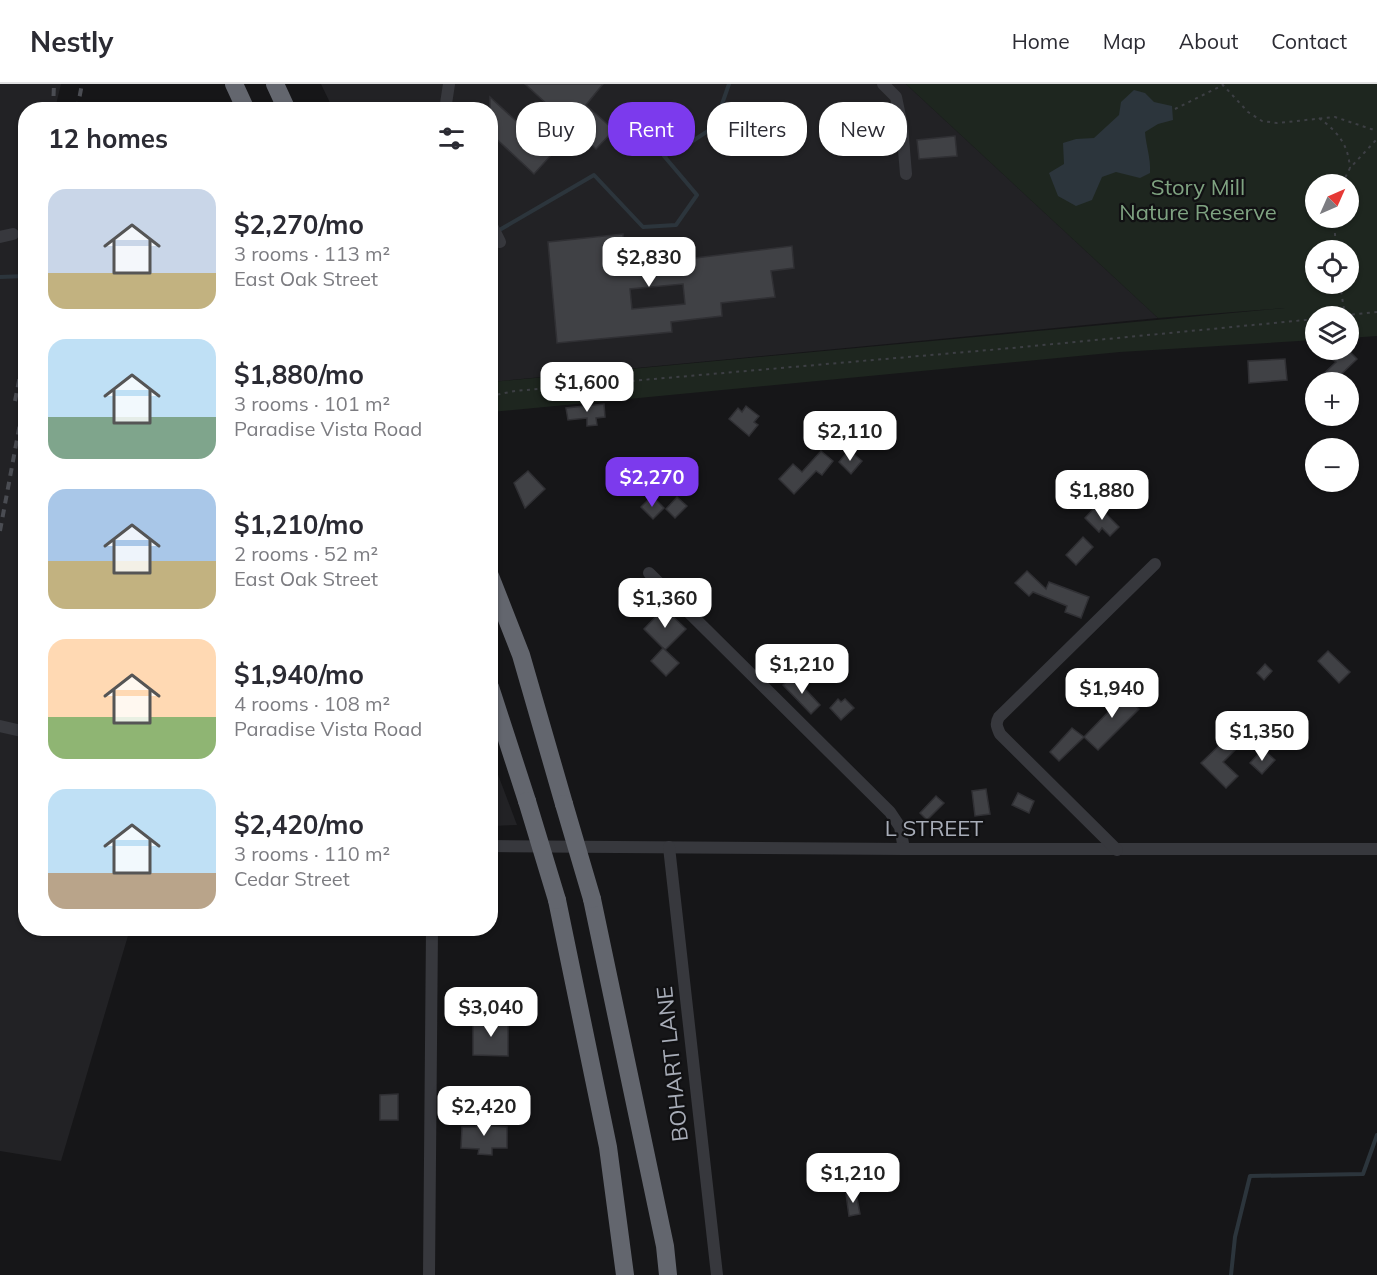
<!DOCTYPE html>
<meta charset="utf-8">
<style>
:root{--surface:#fff;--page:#f7f7f7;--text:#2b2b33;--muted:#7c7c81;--line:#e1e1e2;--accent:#7c3aed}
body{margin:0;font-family:Mulish,sans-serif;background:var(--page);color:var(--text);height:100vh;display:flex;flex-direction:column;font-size:22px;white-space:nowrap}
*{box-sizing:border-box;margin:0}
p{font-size:20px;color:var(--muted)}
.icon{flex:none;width:33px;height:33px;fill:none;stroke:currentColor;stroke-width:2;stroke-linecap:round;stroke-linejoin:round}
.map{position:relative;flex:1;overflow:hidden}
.details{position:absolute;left:18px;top:18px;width:480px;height:834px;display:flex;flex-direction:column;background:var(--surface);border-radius:24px;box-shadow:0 2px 4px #0004}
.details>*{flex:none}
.guide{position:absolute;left:516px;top:18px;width:570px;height:54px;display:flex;gap:12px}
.needle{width:39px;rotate:45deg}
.tools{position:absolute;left:1305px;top:90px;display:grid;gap:12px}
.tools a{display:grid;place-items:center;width:54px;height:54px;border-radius:50%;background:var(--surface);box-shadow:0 2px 4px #0004;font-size:30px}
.price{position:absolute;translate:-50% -51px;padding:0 14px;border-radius:12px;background:#fff;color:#222;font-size:20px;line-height:39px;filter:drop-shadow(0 2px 3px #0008)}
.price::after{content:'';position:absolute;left:50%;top:36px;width:18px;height:14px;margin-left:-9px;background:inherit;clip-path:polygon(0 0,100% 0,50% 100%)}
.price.active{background:var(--accent);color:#fff}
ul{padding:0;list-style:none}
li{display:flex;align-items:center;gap:18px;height:150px;padding:0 30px}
li span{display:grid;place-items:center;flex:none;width:168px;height:120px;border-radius:18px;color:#555}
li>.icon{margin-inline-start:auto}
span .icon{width:72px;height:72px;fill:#fffc;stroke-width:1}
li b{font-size:26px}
h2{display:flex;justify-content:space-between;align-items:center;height:72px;padding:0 30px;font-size:26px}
.tag{padding:0 21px;border-radius:24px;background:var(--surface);box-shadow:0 2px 4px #0004;font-size:21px;line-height:54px}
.tag.active{background:var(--accent);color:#fff}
header{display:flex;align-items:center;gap:36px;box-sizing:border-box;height:84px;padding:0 30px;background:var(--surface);border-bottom:2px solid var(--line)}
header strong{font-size:28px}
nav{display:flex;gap:33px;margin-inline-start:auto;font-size:21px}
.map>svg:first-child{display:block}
.built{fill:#222225}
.green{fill:#1e261f;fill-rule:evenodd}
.water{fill:#2c353c}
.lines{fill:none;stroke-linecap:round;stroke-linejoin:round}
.stream{stroke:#2c353c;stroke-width:4}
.building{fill:#404145;stroke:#303034;stroke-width:1.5;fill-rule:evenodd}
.path{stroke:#3d3f44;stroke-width:2;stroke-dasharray:3 4.5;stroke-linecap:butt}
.minor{stroke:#37383d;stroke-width:12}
.highway{stroke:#63666e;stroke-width:18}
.rail{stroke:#4a4c52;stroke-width:4;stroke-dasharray:8 6;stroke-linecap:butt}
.highway-bridge{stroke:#63666e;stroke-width:18}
.labels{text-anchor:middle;stroke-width:4.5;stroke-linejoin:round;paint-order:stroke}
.park-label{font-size:22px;fill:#7fa381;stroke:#111113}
.street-label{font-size:22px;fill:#a8adb8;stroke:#111113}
</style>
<header>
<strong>Nestly</strong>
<nav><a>Home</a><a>Map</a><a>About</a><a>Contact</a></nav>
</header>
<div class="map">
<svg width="1377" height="1191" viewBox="0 0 1377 1191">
<rect width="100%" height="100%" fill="#161618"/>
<g class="built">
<path d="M0,0H61L55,25L26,26V165L18,201L26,203V844L130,845L61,1077L0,1067Z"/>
<path d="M321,0H906L1158,234L491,298L490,26L333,25Z"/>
<path d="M490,672H491L517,741L491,742Z"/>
</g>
<path class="green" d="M906,0H1377V252L1349,254L1348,232H1316L1315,256L1120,268L491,328V298L1285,224L1158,234ZM1316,100H1348V134H1316ZM1316,166H1348V200H1316Z"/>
<path class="water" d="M1134,6L1145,9L1154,18L1172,22L1173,36L1158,40L1145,48C1146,62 1151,74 1150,89L1140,94L1116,88L1102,93L1092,116L1076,122L1058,112L1049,89L1064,80L1063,59L1076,55L1094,54L1119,31L1121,18Z"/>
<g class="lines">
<g class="stream">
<path d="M496,148L594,91L643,143L676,141L697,111L664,72L685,62L714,43L729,0"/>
<path d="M0,193L26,192"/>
<path d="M1231,1191L1235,1153L1250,1092L1363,1090L1377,1051"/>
</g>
</g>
<g class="building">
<path d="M525,0H603L586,21L614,46L596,65Z"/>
<path d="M490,13L552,70L534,90L490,49Z"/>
<path d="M955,52L957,72L919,75L917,56Z"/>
<path d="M623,150L626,186L680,181L679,176L792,162L794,184L771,187L775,213L721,219L722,232L671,238L672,248L557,259L548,158ZM683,200L685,220L632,225L630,205Z"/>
<path d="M1344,266H1348L1357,275L1333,298H1315L1336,278L1333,276Z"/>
<path d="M1285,275L1287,296L1249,299L1248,277Z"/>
<path d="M604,320L605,333L596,334L597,341L587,342V334L568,336L566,324Z"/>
<path d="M746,322L759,332L754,338L758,341L749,352L729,335L738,324L742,328Z"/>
<path d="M849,366L862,377L851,390L839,378Z"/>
<path d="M821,367L833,377L822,391L816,387L794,410L779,395L793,380L802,388Z"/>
<path d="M528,387L545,405L525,424L514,399Z"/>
<path d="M652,412L664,424L653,435L641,423Z"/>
<path d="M677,413L687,422L675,434L666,425Z"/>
<path d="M1097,421L1119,443L1110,452L1102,444L1099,448L1085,434Z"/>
<path d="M1083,453L1093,463L1076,481L1066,471Z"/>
<path d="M1027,487L1046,505L1049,498L1089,513L1081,534L1065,528L1067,522L1033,508L1029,512L1015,499Z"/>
<path d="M664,524L686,545L665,566L644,545Z"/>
<path d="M663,564L679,579L666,592L651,577Z"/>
<path d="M1328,567L1350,588L1339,599L1318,577Z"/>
<path d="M1265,580L1272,587L1264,596L1257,589Z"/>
<path d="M793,592L820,621L811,630L783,601Z"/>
<path d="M1112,601L1139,625L1098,666L1084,653L1116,620L1104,609Z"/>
<path d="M838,615L841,618L845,615L854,624L841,636L830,624Z"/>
<path d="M1072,644L1084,653L1059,677L1050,668Z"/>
<path d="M1227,654L1237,664L1223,678L1238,692L1226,704L1201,679Z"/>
<path d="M1263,665L1275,676L1262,690L1250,679Z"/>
<path d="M986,705L990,730L975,732L972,707Z"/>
<path d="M1018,709L1034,717L1029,729L1012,721Z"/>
<path d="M936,712L944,719L927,736L920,729Z"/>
<path d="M473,937H508V972L473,971Z"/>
<path d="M398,1010V1036H380V1011Z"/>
<path d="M477,1034H492V1042L507,1043V1064H492V1071L478,1070L479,1065L461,1064L462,1043H476Z"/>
<path d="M856,1109L860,1130L849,1132L846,1110Z"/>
</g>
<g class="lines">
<g class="path">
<path d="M1222,0L1248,28L1262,37L1277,39L1335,33L1377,47"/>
<path d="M1175,25L1223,1"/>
<path d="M1319,34C1338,48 1348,60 1350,84"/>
<path d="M1342,100L1350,84L1377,55"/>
<path d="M1334,134L1336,166"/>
<path d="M1340,200L1345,232"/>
<path d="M1337,232L1377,228"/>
<path d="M490,312L515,307L1012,264L1316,235"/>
</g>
<g class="minor">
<path d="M883,0L896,13L902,42L906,90"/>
<path d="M445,26L449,0"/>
<path d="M490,138L500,158"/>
<path d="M0,153L13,150"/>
<path d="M649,489L890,728L900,743L904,765"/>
<path d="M0,642L26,648"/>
<path d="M490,762L904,765H1377"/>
<path d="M669,763L717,1191"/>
<path d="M1117,766L1000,650C997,643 995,640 999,633L1155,480"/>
<path d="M429,1191L432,844"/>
</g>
<g class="highway">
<path d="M234,0L246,26"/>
<path d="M275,0L287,26"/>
<path d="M490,492L521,571L564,720"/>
<path d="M490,603L527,717"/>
<path d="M592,815L665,1162L668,1191"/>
<path d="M557,816L608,1063L625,1191"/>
</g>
<g class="rail">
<path d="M53,26L54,0"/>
<path d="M77,26L82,0"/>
<path d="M15,317L26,261"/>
<path d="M0,447L26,307"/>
</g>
<g class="highway-bridge">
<path d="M527,717L557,816"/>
<path d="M564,720L592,815"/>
</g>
</g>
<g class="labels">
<g class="park-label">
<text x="1198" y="111">Story Mill<tspan x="1198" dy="25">Nature Reserve</tspan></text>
</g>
<g class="street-label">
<text x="934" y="752">L STREET</text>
<text transform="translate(672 980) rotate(-96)" y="8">BOHART LANE</text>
</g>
</g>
</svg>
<div class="tools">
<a><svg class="needle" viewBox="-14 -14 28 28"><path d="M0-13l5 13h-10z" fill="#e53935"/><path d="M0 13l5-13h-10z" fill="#7c7c81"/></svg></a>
<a><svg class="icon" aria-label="locate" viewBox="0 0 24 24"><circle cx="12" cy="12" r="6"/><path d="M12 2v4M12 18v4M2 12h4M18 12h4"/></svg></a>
<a><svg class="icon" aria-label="layers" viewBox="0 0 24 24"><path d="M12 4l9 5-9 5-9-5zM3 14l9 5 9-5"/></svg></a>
<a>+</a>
<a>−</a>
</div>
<b class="price" style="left:649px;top:204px">$2,830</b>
<b class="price" style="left:587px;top:329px">$1,600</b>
<b class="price" style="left:850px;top:378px">$2,110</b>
<b class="price active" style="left:652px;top:424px">$2,270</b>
<b class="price" style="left:1102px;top:437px">$1,880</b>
<b class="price" style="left:665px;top:545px">$1,360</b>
<b class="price" style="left:802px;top:611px">$1,210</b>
<b class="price" style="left:1112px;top:635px">$1,940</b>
<b class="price" style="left:1262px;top:678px">$1,350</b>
<b class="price" style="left:491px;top:954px">$3,040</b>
<b class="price" style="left:484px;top:1053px">$2,420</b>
<b class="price" style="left:853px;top:1120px">$1,210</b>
<div class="guide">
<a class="tag">Buy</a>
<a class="tag active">Rent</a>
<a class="tag">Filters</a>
<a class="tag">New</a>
</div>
<section class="details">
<h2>12 homes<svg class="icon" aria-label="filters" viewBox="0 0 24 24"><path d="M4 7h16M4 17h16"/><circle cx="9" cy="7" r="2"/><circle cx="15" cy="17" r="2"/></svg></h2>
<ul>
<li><span style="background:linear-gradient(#c9d6e8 70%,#c2b280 0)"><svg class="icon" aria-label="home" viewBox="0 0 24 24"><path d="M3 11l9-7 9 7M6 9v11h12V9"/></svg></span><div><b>$2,270/mo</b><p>3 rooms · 113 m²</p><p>East Oak Street</p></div></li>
<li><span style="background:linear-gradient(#bfe0f5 65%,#7fa58c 0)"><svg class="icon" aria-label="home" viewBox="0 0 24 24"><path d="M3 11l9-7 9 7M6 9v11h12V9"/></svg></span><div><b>$1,880/mo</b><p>3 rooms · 101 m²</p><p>Paradise Vista Road</p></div></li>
<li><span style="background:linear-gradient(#a9c7e8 60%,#c2b280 0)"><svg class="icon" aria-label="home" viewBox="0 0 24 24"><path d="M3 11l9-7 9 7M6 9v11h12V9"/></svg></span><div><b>$1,210/mo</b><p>2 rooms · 52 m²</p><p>East Oak Street</p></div></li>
<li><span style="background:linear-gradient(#ffd9b3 65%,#8fb573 0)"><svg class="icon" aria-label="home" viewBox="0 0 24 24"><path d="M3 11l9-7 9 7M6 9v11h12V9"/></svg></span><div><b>$1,940/mo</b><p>4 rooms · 108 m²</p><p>Paradise Vista Road</p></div></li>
<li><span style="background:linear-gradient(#bfe0f5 70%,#b9a48a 0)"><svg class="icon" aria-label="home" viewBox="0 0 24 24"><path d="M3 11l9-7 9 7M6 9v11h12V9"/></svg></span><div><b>$2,420/mo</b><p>3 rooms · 110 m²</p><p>Cedar Street</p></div></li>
</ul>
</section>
</div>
